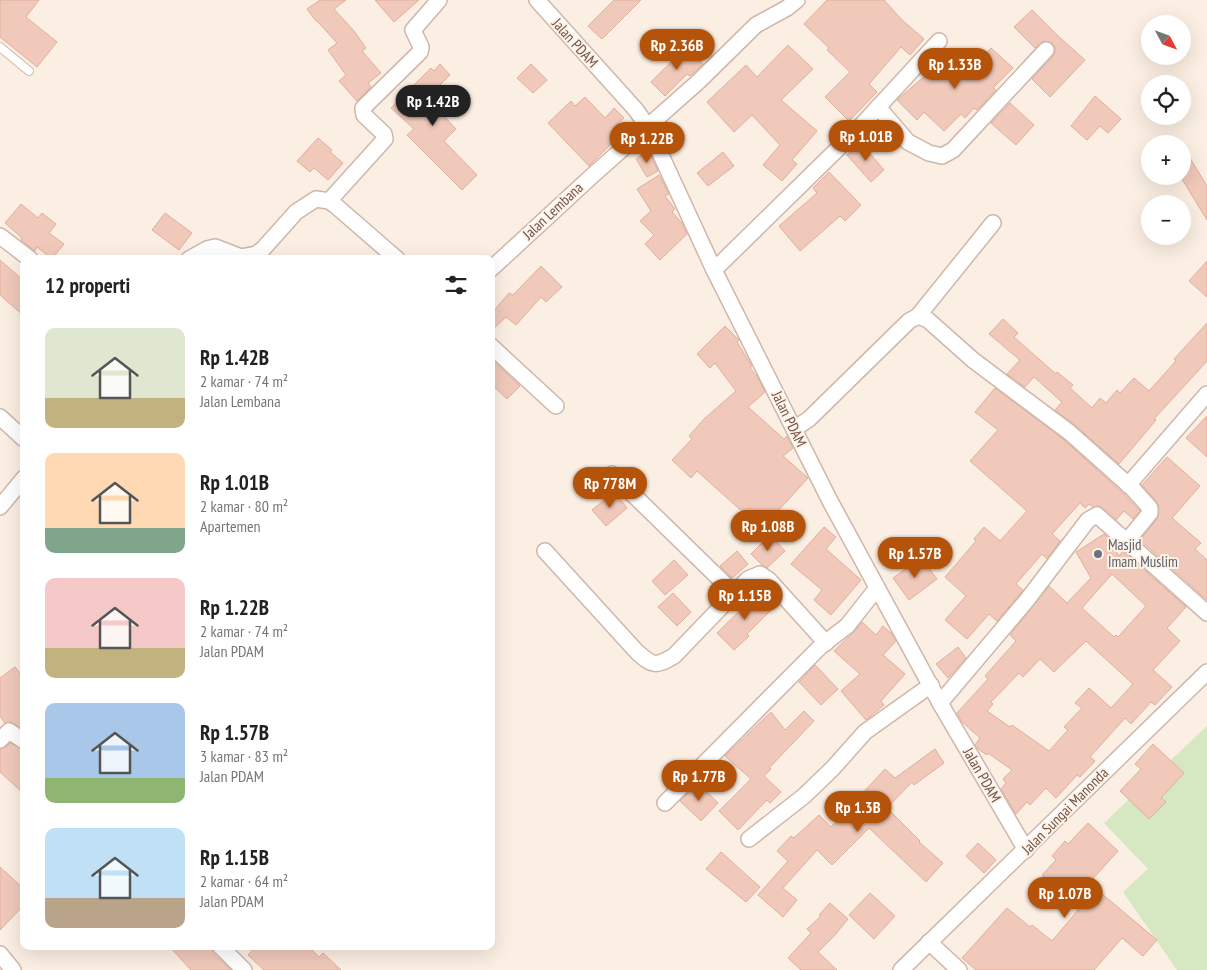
<!DOCTYPE html>
<html lang="id">
<meta charset="utf-8">
<style>
:root{--surface:#fff;--page:#f2f2f2;--text:#222;--muted:#767676;--accent:#b45309}
body{margin:0;font-family:"PT Sans Narrow",sans-serif;background:var(--page);color:var(--text);height:100vh;display:flex;flex-direction:column;font-size:19px;white-space:nowrap}
*{box-sizing:border-box;margin:0}
p{font-size:16px;color:var(--muted)}
.icon{flex:none;width:28px;height:28px;fill:none;stroke:currentColor;stroke-width:2;stroke-linecap:round;stroke-linejoin:round}
.map{position:relative;flex:1;overflow:hidden}
.panel{position:absolute;left:20px;top:255px;width:475px;height:695px;display:flex;flex-direction:column;background:var(--surface);border-radius:10px;box-shadow:0 5px 20px #0002}
.panel>*{flex:none}
.needle{width:32px;rotate:131deg}
.tools{position:absolute;left:1141px;top:15px;display:grid;gap:10px}
.tools a{display:grid;place-items:center;width:50px;height:50px;border-radius:50%;background:var(--surface);box-shadow:0 5px 20px #0002;font-size:25px}
.price{position:absolute;translate:-50% -42px;padding:0 11px;border-radius:18px;background:var(--accent);color:#fff;font-size:16px;line-height:32px;filter:drop-shadow(0 1px 2px #0008)}
.price::after{content:'';position:absolute;left:50%;top:30px;width:15px;height:11px;margin-left:-8px;background:inherit;clip-path:polygon(0 0,100% 0,50% 100%)}
.price.active{background:#222;color:#fff}
ul{padding:0;list-style:none}
li{display:flex;align-items:center;gap:15px;height:125px;padding:0 25px}
li span{display:grid;place-items:center;flex:none;width:140px;height:100px;border-radius:10px;color:#555}
li>.icon{margin-inline-start:auto}
span .icon{width:60px;height:60px;fill:#fffc;stroke-width:1}
li b{font-size:21px}
h2{display:flex;justify-content:space-between;align-items:center;height:60px;padding:0 25px;font-size:21px}
.map>svg:first-child{display:block}
.green{fill:#d5e8c1}
.building{fill:#f0c9ba;stroke:#e2ae9b;fill-rule:evenodd}
.lines{fill:none;stroke-linecap:round;stroke-linejoin:round}
.service-casing{stroke:#ceb7ac;stroke-width:10}
.minor-casing{stroke:#ceb7ac;stroke-width:18}
.service{stroke:#fff;stroke-width:8}
.minor{stroke:#fff;stroke-width:15}
.worship-dot{fill:#6b7280;stroke:#fef3e7;stroke-width:2}
.labels{text-anchor:middle;stroke-width:4;stroke-linejoin:round;paint-order:stroke}
.street-label{font-size:15px;fill:#725349;stroke:#fef3e7}
.worship-label{font-size:15px;fill:#5b616d;stroke:#fef3e7;text-anchor:start}
</style>
<div class="map">
<svg width="1207" height="970" viewBox="0 0 1207 970">
<rect width="100%" height="100%" fill="#fbeee2"/>
<path class="green" d="M1207,726V970H1177L1123,892L1148,869L1104,823Z"/>
<g class="building">
<path d="M0,0H39L26,17L57,42L37,67L0,37Z"/>
<path d="M320,0H346L334,9L354,31L366,48L362,51L381,73L368,83L371,87L357,101L339,81L346,75L328,50L337,43L317,21H316L307,9Z"/>
<path d="M375,0H419L394,22Z"/>
<path d="M614,0H641L602,39L588,26Z"/>
<path d="M827,0H884L902,20L924,39L910,55L901,47L869,84L877,92L849,121L825,97L850,72L827,50L829,48L804,24Z"/>
<path d="M1032,10L1057,35L1085,60L1050,97L1032,79L1053,56L1055,52V47L1052,43L1044,41L1035,48L1014,27Z"/>
<path d="M788,45L813,69L781,100L817,131L792,160L797,164L782,181L763,165L780,145L752,115L734,132L707,102L746,65L757,77Z"/>
<path d="M686,47L703,64L690,76L687,74L665,96L651,82Z"/>
<path d="M991,48L1013,68L993,88L996,90L977,110L974,108L965,118L961,114L944,131L924,112L917,120L897,100L947,57L963,78Z"/>
<path d="M440,64L450,75L427,98L456,129L444,141L477,175L462,190L407,135L414,129L391,108L431,68L434,71Z"/>
<path d="M531,64L547,80L533,93L517,78Z"/>
<path d="M1095,96L1121,119L1108,133L1100,126L1087,140L1071,126Z"/>
<path d="M585,97L605,118L614,108L624,118L616,125L624,135L614,144L612,143L589,166L548,123L571,101L575,106Z"/>
<path d="M1010,103L1034,125L1016,145L991,123Z"/>
<path d="M318,138L332,150L330,152L343,163L328,180L314,168L310,172L297,161Z"/>
<path d="M861,143L884,170L871,182L847,155Z"/>
<path d="M1182,145L1207,186V220L1182,179Z"/>
<path d="M646,152L648,154L650,153L658,171L647,177L636,159Z"/>
<path d="M723,152L734,166L708,186L697,173Z"/>
<path d="M829,172L861,205L845,221L840,216L800,251L779,226L817,193L813,188Z"/>
<path d="M659,175L669,194L665,196L675,209L672,212L681,222L687,234L660,260L645,244L654,235L640,221L651,211L637,189Z"/>
<path d="M21,204L38,218L42,213L56,224L49,233L64,244L52,259L37,247L35,251L21,240L22,238L5,223Z"/>
<path d="M165,213L192,233L179,250L152,230Z"/>
<path d="M0,260L24,281V316L0,295Z"/>
<path d="M1207,261V297L1189,281Z"/>
<path d="M541,266L562,287L546,302L541,297L516,325L506,317L491,331V314L509,293L513,295Z"/>
<path d="M1003,319L1018,333L1014,337L1056,374L1057,372L1073,385L1070,388L1092,408L1100,398L1106,403L1117,390L1120,393L1134,378L1149,391L1176,361L1174,359L1207,323V361L1154,419L1156,420L1119,464L1075,425L1055,410L1062,402L1034,377L1025,387L1007,374L1020,360L989,334Z"/>
<path d="M725,326L739,340L737,342L752,366L750,368L757,376L765,392L748,407L784,439L787,436L793,448L783,456L808,478L767,523L750,508L745,514L697,471L691,478L672,460L692,439L689,436L704,419L736,391L715,363L710,368L697,354Z"/>
<path d="M491,359L520,386L507,399L491,384Z"/>
<path d="M995,388L1063,439L1126,496L1140,511L1133,519L1124,511L1116,520L1099,506L1093,507L1089,504L1085,508L1080,503L1052,534L1060,541L1047,559L1042,554L1016,584L1023,590L1020,594L997,621L989,614L967,639L945,620L966,596L945,577L976,541L974,539L984,527L1000,541L1027,511L970,461L998,430L975,412Z"/>
<path d="M1207,416V457L1186,438Z"/>
<path d="M1167,457L1200,486L1172,518L1201,543L1195,549L1207,560V600L1140,540L1157,519L1159,513L1157,502L1142,485Z"/>
<path d="M614,492L627,508L606,526L592,510Z"/>
<path d="M824,527L836,537L826,549L861,580L831,615L814,600L822,590L791,564Z"/>
<path d="M1104,534L1108,538L1119,556L1123,551L1186,607L1167,628L1180,641L1153,670L1172,687L1155,705L1151,702L1131,724L1125,718L1090,757L1095,761L1080,777L1077,775L1056,798L1046,788L1030,805L1027,802L1016,814L1001,789L1006,783L1003,779L1012,770L988,753L987,755L978,749L975,745L980,738L961,721L957,713L988,679L985,676L1016,641L1010,635L1049,586L1067,603L1091,578L1076,552ZM1112,574L1146,606L1118,637L1116,635L1114,637L1082,608ZM1086,641L1133,684L1111,708L1089,688L1075,703L1082,708L1064,727L1068,730L1049,751L1012,725L1010,727L987,711L993,704L991,702L1019,673L1023,677L1040,659L1054,672Z"/>
<path d="M770,535L785,551L767,568L762,565L751,554Z"/>
<path d="M737,551L748,564L732,578L720,566Z"/>
<path d="M921,558L937,579L909,600L893,578Z"/>
<path d="M674,560L688,575L665,595L652,581Z"/>
<path d="M759,592L774,607L747,634L749,636L734,650L717,633Z"/>
<path d="M673,593L691,612L677,626L658,607Z"/>
<path d="M862,622L876,635L883,626L892,634L896,641L883,655L905,674L881,701L884,705L866,720L841,691L860,674L834,651L854,632Z"/>
<path d="M958,647L966,658L948,678L936,664Z"/>
<path d="M815,665L838,689L821,705L799,682Z"/>
<path d="M15,667L24,678V730L11,722L5,723L0,716V678Z"/>
<path d="M804,711L814,721L769,768L771,769L764,776L781,792L770,803L767,800L738,830L719,811L751,779L725,756L771,712L785,730Z"/>
<path d="M10,743L24,750V794L0,772V749L6,747Z"/>
<path d="M1153,744L1184,773L1161,798L1166,802L1149,819L1120,791L1141,769L1135,764Z"/>
<path d="M935,749L944,763L914,785L912,782L887,808L920,841L919,842L943,863L926,882L869,828L832,865L817,850L783,888L797,900L783,917L758,895L788,861L777,851L791,836L794,838L819,815L831,827L885,769L895,778Z"/>
<path d="M698,783L718,803L701,821L680,801Z"/>
<path d="M1088,823L1118,851L1089,883L1157,940L1143,956L1122,938L1094,970H976L962,958L1007,908L1030,927L1032,925L1052,941L1078,910L1042,875L1056,860L1052,856L1065,841L1068,844Z"/>
<path d="M978,843L996,860L984,873L966,856Z"/>
<path d="M721,852L760,887L746,902L706,869Z"/>
<path d="M0,867L24,889V905L0,930Z"/>
<path d="M870,893L895,916L874,939L849,915Z"/>
<path d="M830,903L848,919L834,936L818,952L837,970H801L788,958L811,933L807,929L821,916L819,915Z"/>
<path d="M169,946H211L213,953L231,970H191Z"/>
<path d="M256,946H308L319,957L323,953L341,970H264L248,955Z"/>
</g>
<g class="lines">
<defs>
<path id="service" d="M0,47L29,71"/>
<g id="minor">
<path d="M537,0L636,110L648,127L714,270L830,501L940,703L1026,850"/>
<path d="M878,107L908,142L929,153L942,156L953,150L1046,50"/>
<path d="M329,201L385,139L384,134L364,115L363,108L420,52L421,47L413,30L439,0"/>
<path d="M0,236L30,259"/>
<path d="M189,259L207,249L215,247L241,257L256,254L263,249L296,212L316,199L329,201L336,206L397,259"/>
<path d="M491,269L593,175L698,82L756,25L787,8L797,0"/>
<path d="M714,270L857,130L939,41"/>
<path d="M918,316L993,223"/>
<path d="M491,346L556,406"/>
<path d="M0,417L24,439"/>
<path d="M794,429L809,419L909,321L918,316L928,320L973,360L1069,432L1133,489L1150,508V513L1127,541"/>
<path d="M612,474L734,593"/>
<path d="M1128,485L1207,394"/>
<path d="M0,507L24,478"/>
<path d="M545,551L637,652C653,666 655,667 674,656L748,579L760,574L769,580L826,643"/>
<path d="M940,703L1027,600L1088,520L1097,515L1207,613"/>
<path d="M0,740L9,731L24,741"/>
<path d="M665,803L821,646L847,626L877,588"/>
<path d="M749,839L804,796L833,768L865,732L931,685"/>
<path d="M929,942L959,970"/>
<path d="M220,946L244,970"/>
<path d="M0,954L13,970"/>
<path d="M901,970L1207,672"/>
</g>
</defs>
<use href="#service" class="service-casing"/>
<use href="#minor" class="minor-casing"/>
<use href="#service" class="service"/>
<use href="#minor" class="minor"/>
</g>
<circle class="worship-dot" cx="1098" cy="554" r="5"/>
<g class="labels">
<g class="street-label">
<text transform="translate(575 43) rotate(48)" y="5">Jalan PDAM</text>
<text transform="translate(553 211) rotate(-43)" y="5">Jalan Lembana</text>
<text transform="translate(789 419) rotate(64)" y="5">Jalan PDAM</text>
<text transform="translate(982 775) rotate(60)" y="5">Jalan PDAM</text>
<text transform="translate(1065 811) rotate(-45)" y="5">Jalan Sungai Manonda</text>
</g>
<g class="worship-label">
<text x="1108" y="550">Masjid<tspan x="1108" dy="17">Imam Muslim</tspan></text>
</g>
</g>
</svg>
<div class="tools">
<a><svg class="needle" viewBox="-14 -14 28 28"><path d="M0-13l5 13h-10z" fill="#e53935"/><path d="M0 13l5-13h-10z" fill="#767676"/></svg></a>
<a><svg class="icon" aria-label="locate" viewBox="0 0 24 24"><circle cx="12" cy="12" r="6"/><path d="M12 2v4M12 18v4M2 12h4M18 12h4"/></svg></a>
<a>+</a>
<a>−</a>
</div>
<b class="price" style="left:677px;top:71px">Rp 2.36B</b>
<b class="price" style="left:955px;top:90px">Rp 1.33B</b>
<b class="price active" style="left:433px;top:127px">Rp 1.42B</b>
<b class="price" style="left:866px;top:162px">Rp 1.01B</b>
<b class="price" style="left:647px;top:164px">Rp 1.22B</b>
<b class="price" style="left:610px;top:509px">Rp 778M</b>
<b class="price" style="left:768px;top:552px">Rp 1.08B</b>
<b class="price" style="left:915px;top:579px">Rp 1.57B</b>
<b class="price" style="left:745px;top:621px">Rp 1.15B</b>
<b class="price" style="left:699px;top:802px">Rp 1.77B</b>
<b class="price" style="left:858px;top:833px">Rp 1.3B</b>
<b class="price" style="left:1065px;top:919px">Rp 1.07B</b>
<section class="panel">
<h2>12 properti<svg class="icon" aria-label="filters" viewBox="0 0 24 24"><path d="M4 7h16M4 17h16"/><circle cx="9" cy="7" r="2"/><circle cx="15" cy="17" r="2"/></svg></h2>
<ul>
<li><span style="background:linear-gradient(#dfe7d0 70%,#c2b280 0)"><svg class="icon" aria-label="home" viewBox="0 0 24 24"><path d="M3 11l9-7 9 7M6 9v11h12V9"/></svg></span><div><b>Rp 1.42B</b><p>2 kamar · 74 m²</p><p>Jalan Lembana</p></div></li>
<li><span style="background:linear-gradient(#ffd9b3 75%,#7fa58c 0)"><svg class="icon" aria-label="home" viewBox="0 0 24 24"><path d="M3 11l9-7 9 7M6 9v11h12V9"/></svg></span><div><b>Rp 1.01B</b><p>2 kamar · 80 m²</p><p>Apartemen</p></div></li>
<li><span style="background:linear-gradient(#f6c9c9 70%,#c2b280 0)"><svg class="icon" aria-label="home" viewBox="0 0 24 24"><path d="M3 11l9-7 9 7M6 9v11h12V9"/></svg></span><div><b>Rp 1.22B</b><p>2 kamar · 74 m²</p><p>Jalan PDAM</p></div></li>
<li><span style="background:linear-gradient(#a9c7e8 75%,#8fb573 0)"><svg class="icon" aria-label="home" viewBox="0 0 24 24"><path d="M3 11l9-7 9 7M6 9v11h12V9"/></svg></span><div><b>Rp 1.57B</b><p>3 kamar · 83 m²</p><p>Jalan PDAM</p></div></li>
<li><span style="background:linear-gradient(#bfe0f5 70%,#b9a48a 0)"><svg class="icon" aria-label="home" viewBox="0 0 24 24"><path d="M3 11l9-7 9 7M6 9v11h12V9"/></svg></span><div><b>Rp 1.15B</b><p>2 kamar · 64 m²</p><p>Jalan PDAM</p></div></li>
</ul>
</section>
</div>
